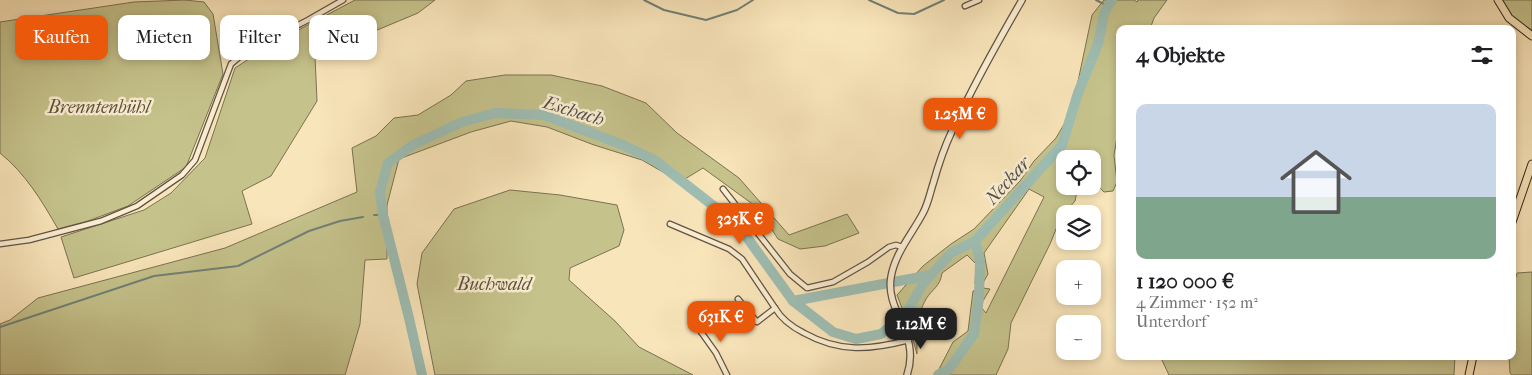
<!DOCTYPE html>
<html lang="de">
<meta charset="utf-8">
<style>
:root{--surface:#fff;--page:#f6f6f6;--text:#202124;--muted:#757577;--accent:#ea580c}
body{margin:0;font-family:"IM FELL French Canon",serif;background:var(--page);color:var(--text);height:100vh;display:flex;flex-direction:column;font-size:19px;white-space:nowrap}
*{box-sizing:border-box;margin:0}
p{font-size:16px;color:var(--muted)}
.icon{flex:none;width:28px;height:28px;fill:none;stroke:currentColor;stroke-width:2;stroke-linecap:round;stroke-linejoin:round}
.map{position:relative;flex:1;overflow:hidden}
.side{position:absolute;left:1116px;top:25px;width:400px;height:335px;display:flex;flex-direction:column;background:var(--surface);border-radius:10px;box-shadow:0 2px 8px #0003}
.side>*{flex:none}
.hud{position:absolute;left:15px;top:15px;width:475px;height:45px;display:flex;gap:10px}
.fabs{position:absolute;left:1056px;top:150px;display:grid;gap:10px}
.fabs a{display:grid;place-items:center;width:45px;height:45px;border-radius:10px;background:var(--surface);box-shadow:0 2px 8px #0003;font-size:25px}
.price{position:absolute;translate:-50% -42px;padding:0 11px;border-radius:10px;background:var(--accent);color:#fff;font-size:16px;line-height:32px;filter:drop-shadow(0 1px 2px #0008)}
.price::after{content:'';position:absolute;left:50%;top:30px;width:15px;height:11px;margin-left:-8px;background:inherit;clip-path:polygon(0 0,100% 0,50% 100%)}
.price.current{background:#222;color:#fff}
ul{padding:0;list-style:none}
li{display:grid;align-content:center;gap:10px;height:265px;padding:0 20px}
li span{display:grid;place-items:center;height:155px;border-radius:10px;color:#555}
li>.icon{margin-inline-start:auto}
span .icon{width:90px;height:90px;fill:#fffc;stroke-width:1}
li b{font-size:21px}
h2{display:flex;justify-content:space-between;align-items:center;height:60px;padding:0 20px;font-size:21px}
.tag{padding:0 18px;border-radius:10px;background:var(--surface);box-shadow:0 2px 8px #0003;font-size:18px;line-height:45px}
.tag.current{background:var(--accent);color:#fff}
.map>svg:first-child{display:block}
.green{fill:#c5c28b;stroke:#7a7254}
.lines{fill:none;stroke-linecap:round;stroke-linejoin:round}
.stream{stroke:#718078;stroke-width:2}
.river{stroke:#9ebeb4;stroke-width:10}
.minor-casing{stroke:#615344;stroke-width:7}
.tertiary-casing{stroke:#615344;stroke-width:8}
.primary-casing{stroke:#2e221d;stroke-width:9}
.minor{stroke:#fbeed2;stroke-width:4.5}
.tertiary{stroke:#fbeed2;stroke-width:5.5}
.primary{stroke:#f9e5ba;stroke-width:7}
.labels{text-anchor:middle;stroke-width:5;stroke-linejoin:round;paint-order:stroke}
.park-label{font-size:18px;font-style:italic;fill:#5b523e;stroke:#fbeed2}
.water-label{font-size:19px;font-style:italic;fill:#50514a;stroke:#fbeed2}
</style>
<div class="map">
<svg width="1532" height="375" viewBox="0 0 1532 375">
<rect width="100%" height="100%" fill="#f9e5ba"/>
<filter id="stains"><feTurbulence type="fractalNoise" baseFrequency=".004" numOctaves="4"/><feColorMatrix values="0 0 0 0 .2 0 0 0 0 .09 0 0 0 0 .02 0 0 0 .5 -.17"/></filter>
<radialGradient id="worn" r=".72"><stop offset=".6" stop-color="#630" stop-opacity="0"/><stop offset="1" stop-color="#630" stop-opacity=".3"/></radialGradient>
<g class="green">
<path d="M185,0L204,2L213,14L223,74L186,167L128,206L88,221L58,229C42,201 25,173 0,153V22L134,2Z"/>
<path d="M355,0H435L418,13L315,56L317,101L271,176L242,191L252,224L74,278L61,237L144,210L171,193L205,158L235,68L272,44Z"/>
<path d="M1104,0H1134L1137,2L1138,0H1167L1154,18L1150,29H1120V120L1114,155L1117,182L1113,191L1104,192L1093,181L1092,159H1065V186H1078L1075,201L1061,217L1050,244L1011,323L1008,349L996,375H936L953,342L968,331L973,291L983,288L990,289L980,306L986,313L1044,197L1029,189L984,253L988,274L983,283L975,284L976,264L967,255L942,273C940,287 933,288 926,299C916,316 917,335 917,354L910,329L897,295L923,266L951,244L974,229L1020,181L1034,161L1056,138L1067,119L1077,86L1092,15Z"/>
<path d="M1502,0H1532V30L1513,19Z"/>
<path d="M505,75H551L602,86L646,103L677,133L739,178L789,235L847,214L859,233L825,246L800,249L778,239L758,208L703,168L680,182L642,160L594,145L547,127L511,121L471,132L399,159L387,205V259L365,260L360,324L345,375H0V324L10,320L38,298L225,248L357,192L352,148L376,136L394,118L418,115L451,95L466,81Z"/>
<path d="M510,190L560,195L617,205L624,230L619,246L570,268L569,280L615,321L639,347L693,375H435L417,284L422,253L454,209Z"/>
<path d="M1532,272V375H1512L1510,373L1509,356H1512V291L1517,273Z"/>
<path d="M1160,356H1455L1454,375H1169Z"/>
</g>
<g class="lines">
<g class="stream">
<path d="M644,0L664,10L706,20L737,10L753,0"/>
<path d="M869,0L898,13L914,14L944,0"/>
<path d="M1096,0L1108,6"/>
<path d="M374,215H383"/>
<path d="M0,327L154,276L238,266L309,231L340,221L363,217"/>
</g>
<g class="river">
<path d="M793,301L931,275"/>
<path d="M422,375L409,318L383,215L380,192L388,163L413,145L462,122L495,113L544,115L623,145L656,161L738,225L793,301L833,332L856,339L881,334L907,312L923,284L951,253L975,241"/>
<path d="M938,375L949,369L974,334L979,298L980,261L975,241L1062,145L1078,93L1098,44L1104,14L1108,6L1112,0"/>
</g>
<defs>
<g id="minor">
<path d="M965,6L979,0"/>
<path d="M723,189L790,274L807,288L833,282L868,262L889,247L896,245L902,247"/>
<path d="M670,224L729,249L742,259L775,308"/>
<path d="M0,244L29,240L101,221L137,206L182,175L195,160L231,64L245,52L308,20L343,0"/>
<path d="M738,299L757,322L775,308C782,320 792,327 804,333C840,353 870,350 909,340"/>
<path d="M694,322L716,353L727,375"/>
</g>
<path id="tertiary" d="M907,375C921,334 885,312 891,277C895,253 912,234 923,213C928,204 930,193 933,184C938,166 944,148 952,131C973,86 997,43 1022,0"/>
<g id="primary">
<path d="M1498,0L1509,18L1532,36"/>
<path d="M1512,222L1532,164"/>
<path d="M1469,375L1473,356"/>
</g>
</defs>
<use href="#minor" class="minor-casing"/>
<use href="#tertiary" class="tertiary-casing"/>
<use href="#primary" class="primary-casing"/>
<use href="#minor" class="minor"/>
<use href="#tertiary" class="tertiary"/>
<use href="#primary" class="primary"/>
</g>
<g class="labels">
<g class="park-label">
<text x="99" y="113">Brenntenbühl</text>
<text x="494" y="290">Buchwald</text>
</g>
<g class="water-label">
<text transform="translate(574 110) rotate(17)" y="7">Eschach</text>
<text transform="translate(1007 180) rotate(-48)" y="7">Neckar</text>
</g>
</g>
<rect width="100%" height="100%" filter="url(#stains)"/>
<rect width="100%" height="100%" fill="url(#worn)"/>
</svg>
<div class="fabs">
<a><svg class="icon" aria-label="locate" viewBox="0 0 24 24"><circle cx="12" cy="12" r="6"/><path d="M12 2v4M12 18v4M2 12h4M18 12h4"/></svg></a>
<a><svg class="icon" aria-label="layers" viewBox="0 0 24 24"><path d="M12 4l9 5-9 5-9-5zM3 14l9 5 9-5"/></svg></a>
<a>+</a>
<a>−</a>
</div>
<b class="price" style="left:960px;top:140px">1.25M €</b>
<b class="price" style="left:740px;top:245px">325K €</b>
<b class="price" style="left:721px;top:343px">631K €</b>
<b class="price current" style="left:921px;top:350px">1.12M €</b>
<div class="hud">
<a class="tag current">Kaufen</a>
<a class="tag">Mieten</a>
<a class="tag">Filter</a>
<a class="tag">Neu</a>
</div>
<section class="side">
<h2>4 Objekte<svg class="icon" aria-label="filters" viewBox="0 0 24 24"><path d="M4 7h16M4 17h16"/><circle cx="9" cy="7" r="2"/><circle cx="15" cy="17" r="2"/></svg></h2>
<ul>
<li><span style="background:linear-gradient(#c9d6e8 60%,#7fa58c 0)"><svg class="icon" aria-label="home" viewBox="0 0 24 24"><path d="M3 11l9-7 9 7M6 9v11h12V9"/></svg></span><div><b>1 120 000 €</b><p>4 Zimmer · 152 m²</p><p>Unterdorf</p></div></li>
</ul>
</section>
</div>
